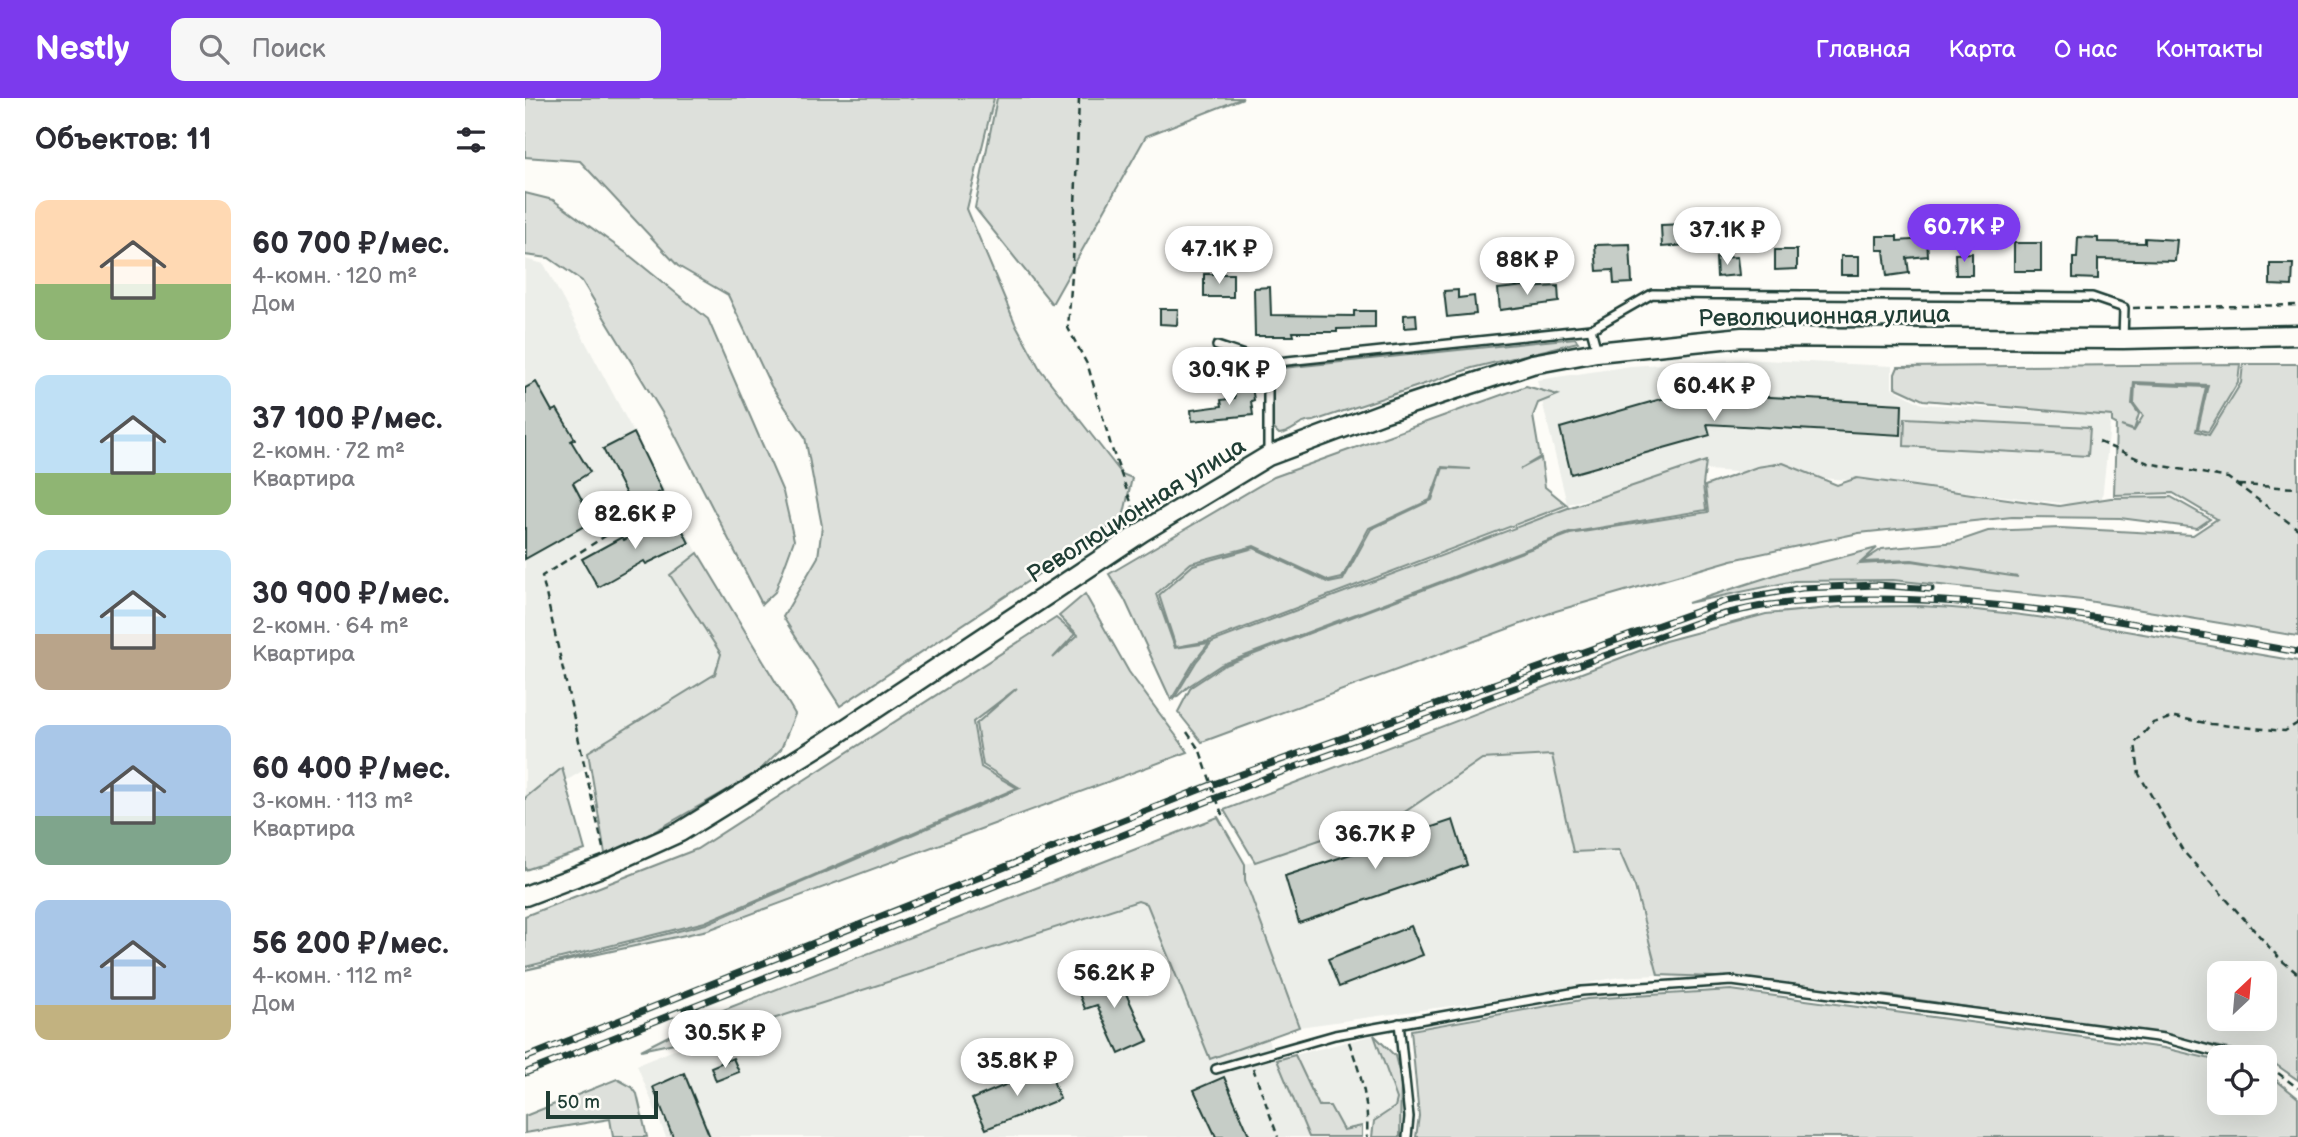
<!DOCTYPE html>
<html lang="ru">
<meta charset="utf-8">
<style>
:root{--surface:#fff;--page:#f7f7f7;--text:#2b2b33;--muted:#7c7c81;--accent:#7c3aed}
body{margin:0;font-family:"Balsamiq Sans",sans-serif;background:var(--page);color:var(--text);height:100vh;display:flex;flex-direction:column;font-size:26px;white-space:nowrap}
*{box-sizing:border-box;margin:0}
p{font-size:23px;color:var(--muted)}
.icon{flex:none;width:38px;height:38px;fill:none;stroke:currentColor;stroke-width:2;stroke-linecap:round;stroke-linejoin:round}
.map{position:relative;flex:1;overflow:hidden}
.drawer{display:flex;flex-direction:column;background:var(--surface);width:525px}
.drawer>*{flex:none}
.needle{width:46px;rotate:26deg}
.buttons{position:absolute;left:1682px;top:863px;display:grid;gap:14px}
.buttons a{display:grid;place-items:center;width:70px;height:70px;border-radius:14px;background:var(--surface);box-shadow:0 7px 28px #0002;font-size:35px}
.scale{position:absolute;left:21px;bottom:18px;width:112px;box-sizing:border-box;padding-left:7px;border:4px solid #1f3d34;border-top:0;font-size:19px;line-height:24px;white-space:nowrap;color:#1f3d34;-webkit-text-stroke:5px #fdfcf7;paint-order:stroke}
.price{position:absolute;translate:-50% -60px;padding:0 16px;border-radius:24px;background:#fff;color:#222;font-size:23px;line-height:46px;filter:drop-shadow(0 2px 4px #0008)}
.price::after{content:'';position:absolute;left:50%;top:42px;width:21px;height:16px;margin-left:-10px;background:inherit;clip-path:polygon(0 0,100% 0,50% 100%)}
.price.selected{background:var(--accent);color:#fff}
ul{padding:0;list-style:none}
li{display:flex;align-items:center;gap:21px;height:175px;padding:0 35px}
li span{display:grid;place-items:center;flex:none;width:196px;height:140px;border-radius:14px;color:#555}
li>.icon{margin-inline-start:auto}
span .icon{width:84px;height:84px;fill:#fffc;stroke-width:1}
li b{font-size:30px}
h2{display:flex;justify-content:space-between;align-items:center;height:84px;padding:0 35px;font-size:30px}
header{display:flex;align-items:center;gap:42px;box-sizing:border-box;height:98px;padding:0 35px;background:var(--accent);color:#fff}
header strong{font-size:33px}
nav{display:flex;gap:38px;margin-inline-start:auto;font-size:24px}
.search{width:490px;height:63px;background:var(--page);display:flex;align-items:center;gap:18px;box-sizing:border-box;padding:0 24px;border-radius:14px;color:var(--muted);font-size:26px}
main{display:flex;flex:1;min-height:0}
.map>svg:first-child{display:block}
.built{fill:#eceee9}
.green{fill:#dde0db;stroke:#7e8e88;stroke-width:2;fill-rule:evenodd}
.building{fill:#c6cdc7;stroke:#1f3d34;stroke-width:2}
.lines{fill:none;stroke-linecap:round;stroke-linejoin:round}
.service-casing{stroke:#1f3d34;stroke-width:12}
.tertiary-casing{stroke:#1f3d34;stroke-width:23}
.path{stroke:#1f3d34;stroke-width:2.5;stroke-dasharray:7 5;stroke-linecap:butt}
.service{stroke:#fdfcf7;stroke-width:7}
.tertiary{stroke:#fdfcf7;stroke-width:18}
.rail-casing{stroke:#1f3d34;stroke-width:7}
.rail{stroke:#fdfcf7;stroke-width:4.5;stroke-dasharray:13;stroke-linecap:butt}
.labels{text-anchor:middle;stroke-width:5;stroke-linejoin:round;paint-order:stroke}
.street-label{font-size:24px;fill:#1f3d34;stroke:#fdfcf7}
</style>
<header>
<strong>Nestly</strong>
<div class="search"><svg class="icon" aria-label="search" viewBox="0 0 24 24"><circle cx="10" cy="10" r="6"/><path d="M15 15l6 6"/></svg>Поиск</div>
<nav><a>Главная</a><a>Карта</a><a>О нас</a><a>Контакты</a></nav>
</header>
<main>
<section class="drawer">
<h2>Объектов: 11<svg class="icon" aria-label="filters" viewBox="0 0 24 24"><path d="M4 7h16M4 17h16"/><circle cx="9" cy="7" r="2"/><circle cx="15" cy="17" r="2"/></svg></h2>
<ul>
<li><span style="background:linear-gradient(#ffd9b3 60%,#8fb573 0)"><svg class="icon" aria-label="home" viewBox="0 0 24 24"><path d="M3 11l9-7 9 7M6 9v11h12V9"/></svg></span><div><b>60 700 ₽/мес.</b><p>4-комн. · 120 m²</p><p>Дом</p></div></li>
<li><span style="background:linear-gradient(#bfe0f5 70%,#8fb573 0)"><svg class="icon" aria-label="home" viewBox="0 0 24 24"><path d="M3 11l9-7 9 7M6 9v11h12V9"/></svg></span><div><b>37 100 ₽/мес.</b><p>2-комн. · 72 m²</p><p>Квартира</p></div></li>
<li><span style="background:linear-gradient(#bfe0f5 60%,#b9a48a 0)"><svg class="icon" aria-label="home" viewBox="0 0 24 24"><path d="M3 11l9-7 9 7M6 9v11h12V9"/></svg></span><div><b>30 900 ₽/мес.</b><p>2-комн. · 64 m²</p><p>Квартира</p></div></li>
<li><span style="background:linear-gradient(#a9c7e8 65%,#7fa58c 0)"><svg class="icon" aria-label="home" viewBox="0 0 24 24"><path d="M3 11l9-7 9 7M6 9v11h12V9"/></svg></span><div><b>60 400 ₽/мес.</b><p>3-комн. · 113 m²</p><p>Квартира</p></div></li>
<li><span style="background:linear-gradient(#a9c7e8 75%,#c2b280 0)"><svg class="icon" aria-label="home" viewBox="0 0 24 24"><path d="M3 11l9-7 9 7M6 9v11h12V9"/></svg></span><div><b>56 200 ₽/мес.</b><p>4-комн. · 112 m²</p><p>Дом</p></div></li>
</ul>
</section>
<div class="map">
<svg width="1773" height="1039" viewBox="0 0 1773 1039">
<rect width="100%" height="100%" fill="#fdfcf7"/>
<filter id="ink" filterUnits="userSpaceOnUse"><feTurbulence type="fractalNoise" baseFrequency=".0143" numOctaves="2"/><feDisplacementMap in="SourceGraphic" scale="14" xChannelSelector="R" yChannelSelector="G"/><feConvolveMatrix kernelMatrix="1 2 1 2 8 2 1 2 1" color-interpolation-filters="sRGB"/></filter>
<g filter="url(#ink)">
<g class="built">
<path d="M0,161L19,166L226,555L212,578L0,708Z"/>
<path d="M1216,261L1367,268V290L1397,306L1586,318L1576,410L1379,386L1182,372L1042,406L1012,282L1106,268Z"/>
<path d="M1027,657L1048,754L1098,755L1133,877L1094,879L997,898L774,929L720,782V766L869,722L957,661Z"/>
<path d="M664,758L785,1039H141L112,967L611,765Z"/>
<path d="M849,937L872,1001L870,1009L842,1027L818,1032L805,1008H794L770,957Z"/>
</g>
<g class="green">
<path d="M0,0H469L442,111L490,225L515,271L597,376L607,380L598,420L315,608L258,519L293,459L297,428L280,339L246,288L203,197L153,168L55,63L0,59Z"/>
<path d="M472,0H718L621,38L527,206L450,110Z"/>
<path d="M0,95L28,102L104,157L183,221L258,394L269,442L250,494L237,506L147,331L57,183L24,160L0,157Z"/>
<path d="M1050,240L1053,244L947,270L789,323C772,323 769,335 754,336L748,330V271Z"/>
<path d="M1715,266L1713,284L1683,334L1673,331L1683,287L1609,284L1607,306L1614,316L1609,332L1596,328L1609,333L1618,318L1609,306L1610,286L1681,289L1671,333L1684,337L1716,285L1718,266H1773V538L1557,502L1368,482L1269,483L1163,505L1259,474L1352,450L1334,466L1387,463L1493,479L1387,462L1337,464L1357,451L1431,444L1463,433L1535,430L1668,437L1692,421L1648,395L1589,397L1591,326L1587,324V318L1398,302L1370,289V276L1373,269Z"/>
<path d="M1001,288L1033,297L1013,305L1008,318L1015,359L995,371L1016,360L1020,389L1042,407L684,543L651,549L634,497L668,467L729,450L804,485L818,482L846,431L907,402L918,370L946,371L917,369L905,402L844,430L817,480L804,483L729,448L666,465L631,496L650,550L684,545L669,564L646,602L600,502L584,476L749,379Z"/>
<path d="M1380,320L1565,329L1563,358L1379,348Z"/>
<path d="M1181,363L1178,387L1181,412L1044,435L696,567L664,588L648,602L671,564L687,544L1043,410Z"/>
<path d="M1258,365L1312,387L1332,380L1534,408L1586,400L1646,399L1685,421L1672,430L1595,420L1487,419L1334,435L1207,462L1031,513L677,644L653,614L666,589L698,568L1045,436L1183,414L1180,388L1232,369Z"/>
<path d="M173,455L270,616L256,651L232,675L125,736L80,756L63,654L190,576L196,556L145,477Z"/>
<path d="M560,496L604,574L663,654L183,832L0,872L181,826L495,690L458,667L451,626L492,590L448,624L456,669L492,690L180,824L0,869V818L172,751L531,520L550,536L528,560L553,537L534,518Z"/>
<path d="M1396,508C1523,514 1648,543 1773,563V982L1740,959L1640,937L1366,898L1190,879L1133,877L1110,789L1094,752L1048,754L1027,657L957,661L868,722L807,740L824,732L730,764L699,712L1140,543L1241,516L1315,509ZM1694,875H1740V920H1694Z"/>
<path d="M37,670L60,752L0,772V700Z"/>
<path d="M693,719L720,766V782L774,929L685,961L622,806L613,803L220,930L116,952L183,918Z"/>
<path d="M1206,892L1639,950L1694,963V1004H1740V975L1744,976L1773,1000V1039H891L894,1018L886,932L1062,901Z"/>
<path d="M849,937L870,958L876,981L875,1039H847L849,1023L870,1009L872,1001Z"/>
<path d="M770,957L794,1008H805L818,1032L837,1028V1039H784L752,962Z"/>
<path d="M92,981L107,989L112,996L122,1039H88L85,1021L0,1035V1018Z"/>
</g>
<g class="building">
<path d="M1160,126L1162,147L1137,149L1136,127Z"/>
<path d="M1352,138H1372V143L1402,141L1403,158L1382,160L1384,175L1362,178L1359,152H1352Z"/>
<path d="M1553,139L1573,140V144L1620,145V140L1652,142L1650,163L1573,161V181L1548,180V160H1552Z"/>
<rect x="1489" y="145" width="27" height="28"/>
<path d="M1105,146L1107,185L1089,186L1088,172L1072,173L1070,147Z"/>
<path d="M1250,152H1272V171L1250,172Z"/>
<path d="M1447,155V177H1431L1430,156Z"/>
<rect x="1316" y="158" width="18" height="19"/>
<path d="M1212,159L1214,177L1192,179L1191,160Z"/>
<path d="M1745,166H1768L1767,188L1745,187Z"/>
<rect x="679" y="176" width="29" height="23"/>
<path d="M1000,188V190L1033,188L1034,204L975,212L973,191Z"/>
<path d="M745,189L746,217L829,218V213H850V230L812,231V234H768L769,238H730L729,190Z"/>
<path d="M933,192V200L949,198L951,216L922,219L919,193Z"/>
<path d="M635,211H653L652,227L635,226Z"/>
<path d="M891,216L892,229L879,230V217Z"/>
<path d="M11,284L27,313L32,311L50,341L46,343L65,374L48,385L68,423L0,461V290Z"/>
<path d="M727,288L729,302L726,303L728,317L667,323L666,312L697,308L696,302L710,300L709,291Z"/>
<path d="M1171,291L1172,295L1377,306L1376,337L1182,326L1185,337L1046,376L1035,330Z"/>
<path d="M109,335L137,393L107,408L78,351Z"/>
<path d="M150,417L164,445L121,466L119,463L73,489L57,461L97,439L99,442Z"/>
<path d="M928,722L942,767L774,825L760,778Z"/>
<path d="M886,828L898,857L814,889L803,861Z"/>
<path d="M590,872L623,943L594,956L572,907L560,911L551,888Z"/>
<path d="M208,960L214,974L191,983L186,969Z"/>
<path d="M523,969L535,1001L461,1031L447,1001Z"/>
<path d="M159,975L185,1039H148L128,989Z"/>
<path d="M699,979L725,1039H691L669,992Z"/>
</g>
<g class="lines">
<defs>
<g id="service">
<path d="M1066,231L1072,253"/>
<path d="M692,248L743,265"/>
<path d="M743,357V265L1066,231L1127,196L1567,199L1599,210L1598,241"/>
<path d="M874,925L884,1019L882,1039"/>
<path d="M1740,967L1745,969"/>
<path d="M691,971L810,937L1057,893L1207,883L1639,940L1709,959"/>
</g>
<path id="tertiary" d="M0,798L82,767L155,734L299,645L617,434L743,358L858,315L1007,266L1072,254L1217,239L1598,241L1773,237"/>
</defs>
<use href="#service" class="service-casing"/>
<use href="#tertiary" class="tertiary-casing"/>
<g class="path">
<path d="M554,0L548,163L543,230L563,268L587,351L611,418"/>
<path d="M1608,210L1773,207"/>
<path d="M1574,344L1623,365L1703,380L1773,431"/>
<path d="M1713,387L1773,390"/>
<path d="M1773,625L1760,633L1686,626L1650,619L1628,625L1610,645L1614,676L1658,753L1755,861L1773,876"/>
<path d="M662,634L675,653L699,722"/>
<path d="M78,750L17,478L93,430"/>
<path d="M824,944C836,976 844,1004 842,1039"/>
<path d="M728,970L753,1039"/>
<path d="M1753,975L1773,990"/>
</g>
<use href="#service" class="service"/>
<use href="#tertiary" class="tertiary"/>
<defs>
<g id="rail">
<path d="M0,960L686,687L1201,503L1277,490L1352,487L1406,491"/>
<path d="M0,975L751,676L1187,519C1206,515 1226,509 1245,507C1423,486 1598,524 1773,554"/>
</g>
</defs>
<use href="#rail" class="rail-casing"/>
<use href="#rail" class="rail"/>
</g>
</g>
<g class="labels">
<g class="street-label">
<text transform="translate(1299 218) rotate(-1)" y="8">Революционная улица</text>
<text transform="translate(611 412) rotate(-32)" y="8">Революционная улица</text>
</g>
</g>
</svg>
<div class="buttons">
<a><svg class="needle" viewBox="-14 -14 28 28"><path d="M0-13l5 13h-10z" fill="#e53935"/><path d="M0 13l5-13h-10z" fill="#7c7c81"/></svg></a>
<a><svg class="icon" aria-label="locate" viewBox="0 0 24 24"><circle cx="12" cy="12" r="6"/><path d="M12 2v4M12 18v4M2 12h4M18 12h4"/></svg></a>
</div>
<div class="scale">50 m</div>
<b class="price selected" style="left:1439px;top:166px">60.7K ₽</b>
<b class="price" style="left:1202px;top:169px">37.1K ₽</b>
<b class="price" style="left:694px;top:188px">47.1K ₽</b>
<b class="price" style="left:1002px;top:199px">88K ₽</b>
<b class="price" style="left:704px;top:309px">30.9K ₽</b>
<b class="price" style="left:1189px;top:325px">60.4K ₽</b>
<b class="price" style="left:110px;top:453px">82.6K ₽</b>
<b class="price" style="left:850px;top:773px">36.7K ₽</b>
<b class="price" style="left:589px;top:912px">56.2K ₽</b>
<b class="price" style="left:200px;top:972px">30.5K ₽</b>
<b class="price" style="left:492px;top:1000px">35.8K ₽</b>
</div>
</main>
